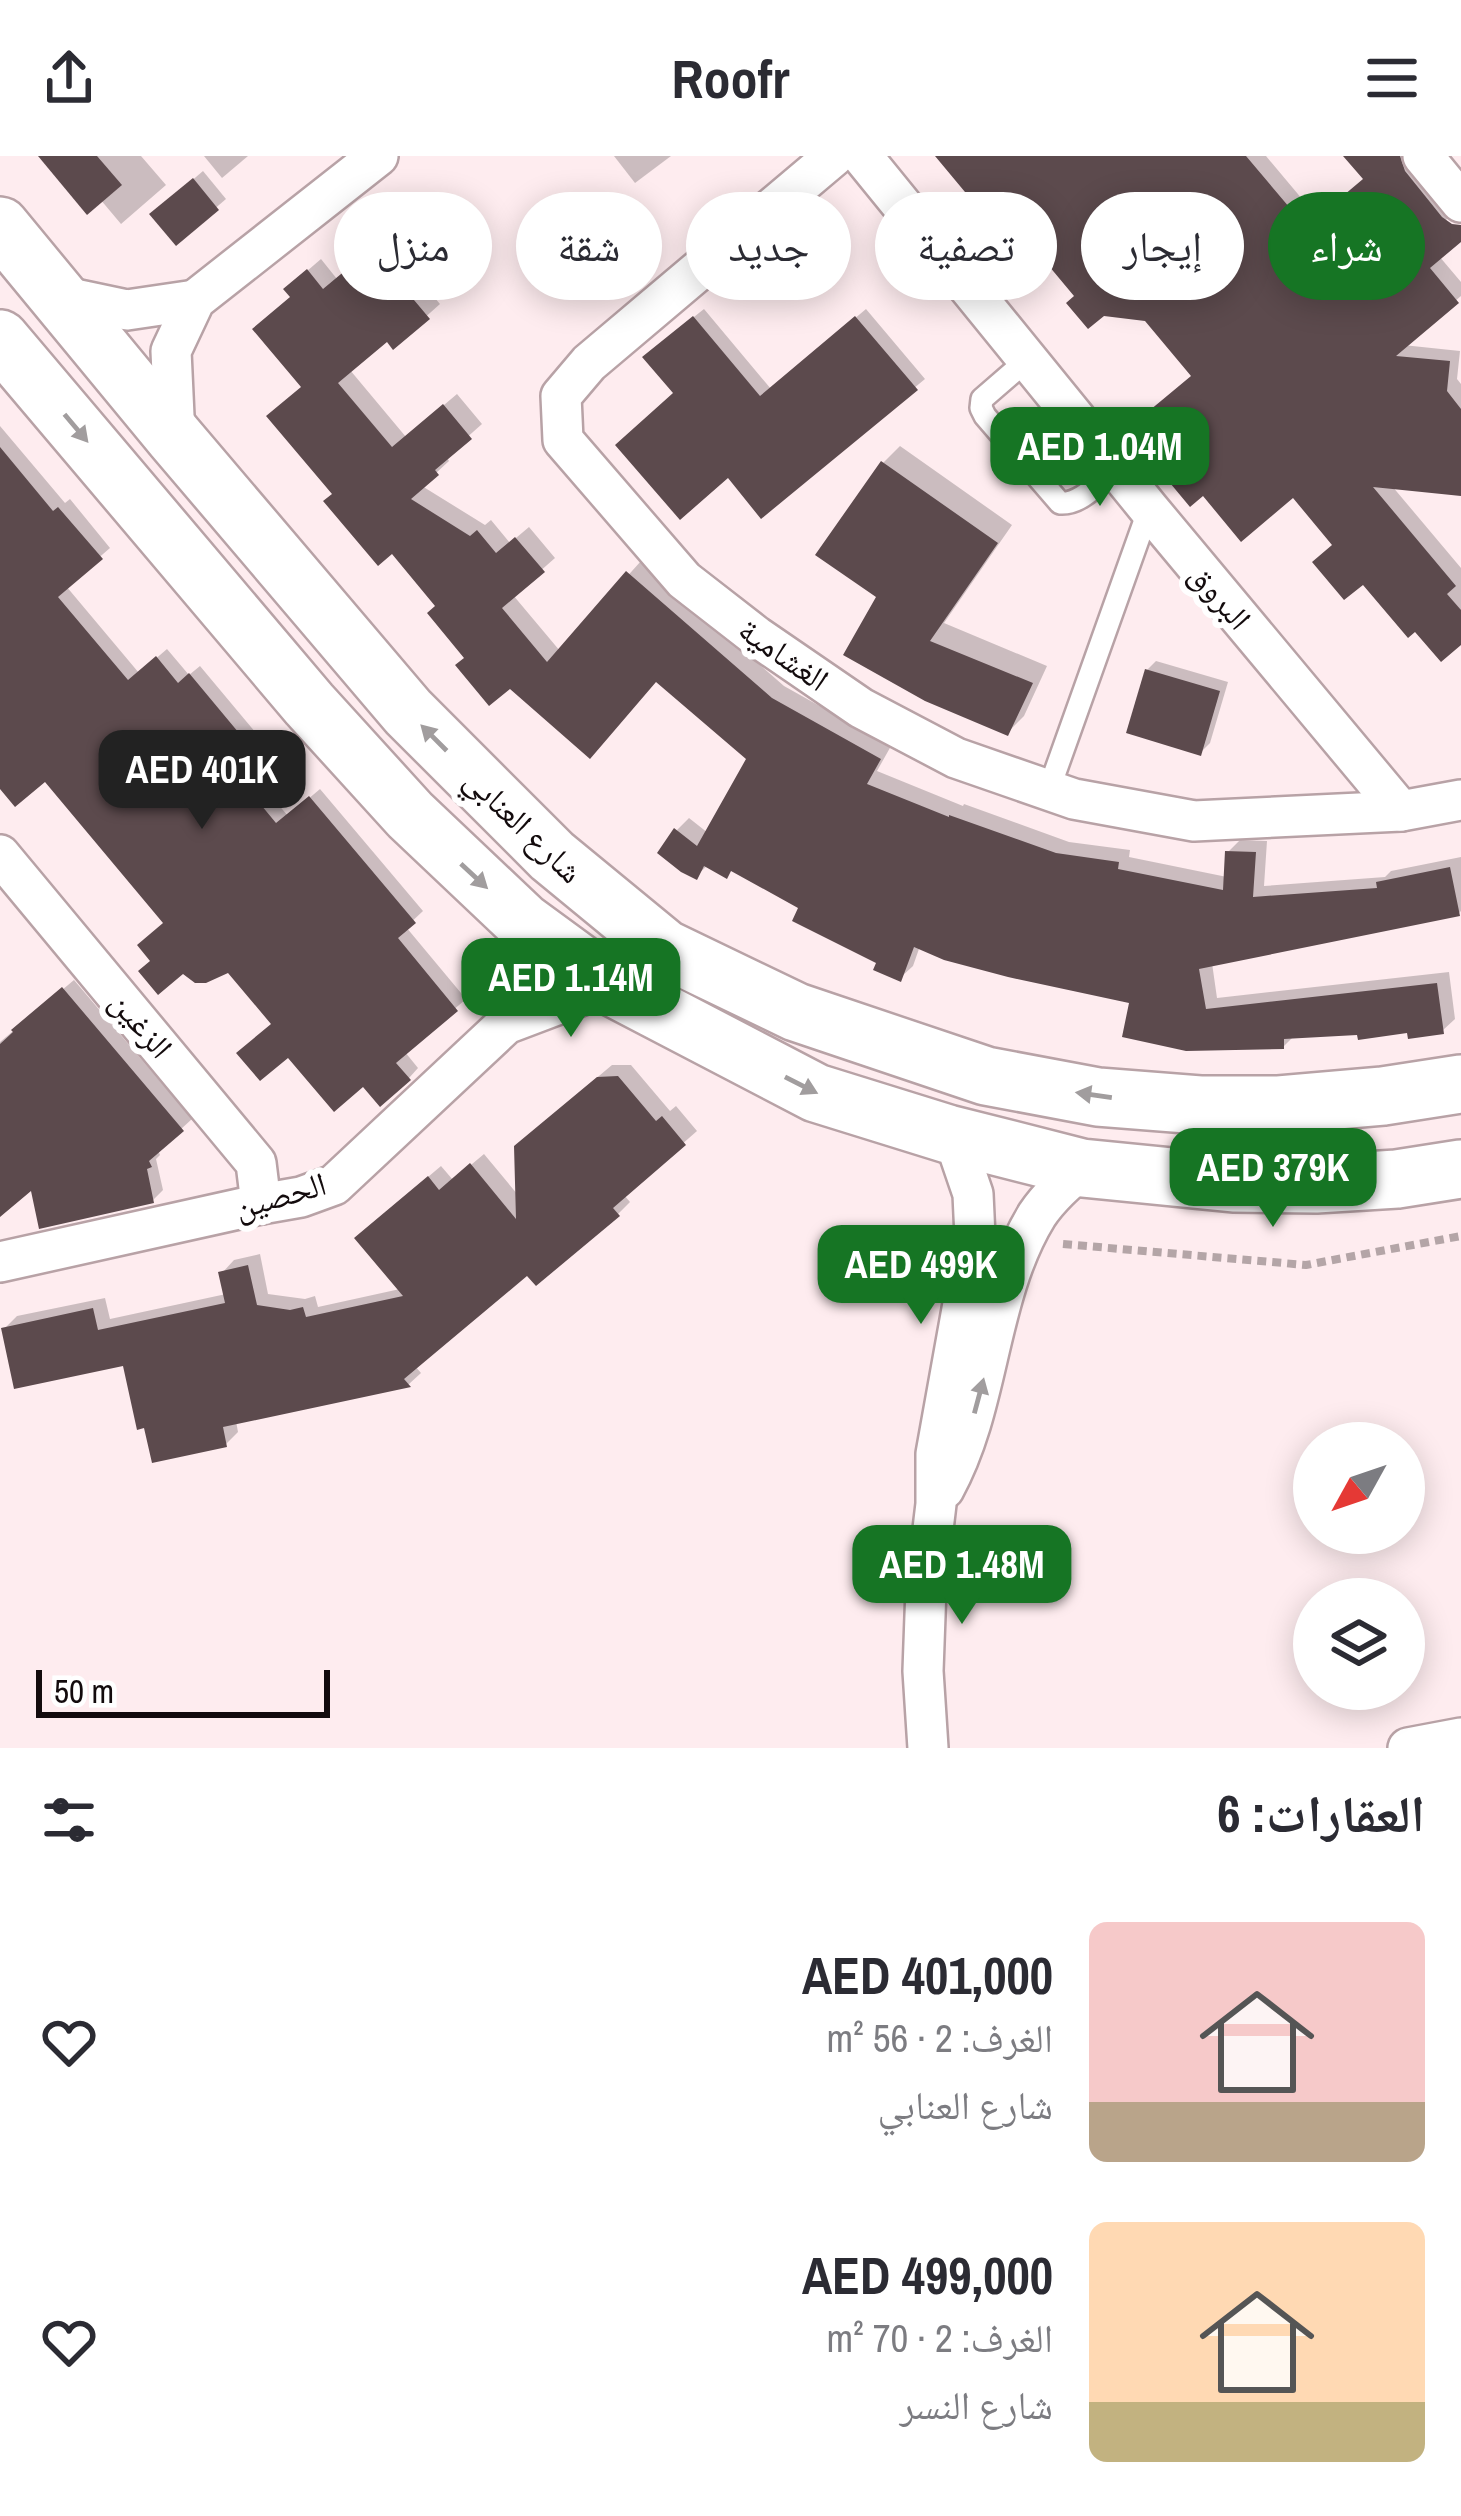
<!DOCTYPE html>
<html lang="ar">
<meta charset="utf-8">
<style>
:root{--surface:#fff;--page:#f2f2f3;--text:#2b2b33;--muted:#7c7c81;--accent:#167524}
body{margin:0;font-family:"Archivo Narrow","Noto Naskh Arabic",sans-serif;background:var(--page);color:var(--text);direction:rtl;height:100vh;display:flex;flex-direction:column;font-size:45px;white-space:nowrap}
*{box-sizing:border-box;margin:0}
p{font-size:39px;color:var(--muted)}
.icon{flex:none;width:66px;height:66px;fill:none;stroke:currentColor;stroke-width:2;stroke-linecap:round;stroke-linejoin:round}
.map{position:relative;height:1592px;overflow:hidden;direction:ltr}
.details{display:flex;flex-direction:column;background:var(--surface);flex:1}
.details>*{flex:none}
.top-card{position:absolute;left:36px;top:36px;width:1389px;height:108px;direction:rtl;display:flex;gap:24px}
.needle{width:78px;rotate:230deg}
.fabs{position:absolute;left:1293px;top:1266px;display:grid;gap:24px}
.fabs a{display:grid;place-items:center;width:132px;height:132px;border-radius:50%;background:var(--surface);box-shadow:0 6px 30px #0003;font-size:60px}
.scale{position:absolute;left:36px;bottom:30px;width:294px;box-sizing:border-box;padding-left:12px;border:6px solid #130b0d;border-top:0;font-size:33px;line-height:42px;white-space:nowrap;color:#130b0d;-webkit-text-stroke:9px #fff;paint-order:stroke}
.price{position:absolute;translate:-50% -102px;padding:0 27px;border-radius:24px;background:var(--accent);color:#fff;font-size:39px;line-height:78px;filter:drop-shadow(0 3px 6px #0008)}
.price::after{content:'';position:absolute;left:50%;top:72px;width:36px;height:27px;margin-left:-18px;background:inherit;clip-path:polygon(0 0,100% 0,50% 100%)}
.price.selected{background:#222;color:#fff}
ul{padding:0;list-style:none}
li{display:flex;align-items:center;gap:36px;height:300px;padding:0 36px}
li span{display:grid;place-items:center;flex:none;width:336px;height:240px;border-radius:18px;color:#555}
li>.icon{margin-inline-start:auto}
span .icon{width:144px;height:144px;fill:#fffc;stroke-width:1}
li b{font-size:51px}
h2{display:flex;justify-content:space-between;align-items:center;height:144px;padding:0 36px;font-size:51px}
.chip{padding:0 42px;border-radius:54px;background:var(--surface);box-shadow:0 6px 30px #0003;font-size:42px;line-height:108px}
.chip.selected{background:var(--accent);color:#fff}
header{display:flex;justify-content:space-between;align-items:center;height:156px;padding:0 36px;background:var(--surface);font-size:54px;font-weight:700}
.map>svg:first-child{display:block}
.shadow{fill:#0003}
.building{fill:#5c4a4d}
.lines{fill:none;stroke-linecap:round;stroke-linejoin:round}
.lane-casing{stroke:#b8a2a6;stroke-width:26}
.street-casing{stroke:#b8a2a6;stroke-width:44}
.secondary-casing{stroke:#b8a2a6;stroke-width:62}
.path{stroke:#b4a5a7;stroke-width:8;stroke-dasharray:9 6;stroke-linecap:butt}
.lane{stroke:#fff;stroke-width:21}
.street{stroke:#fff;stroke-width:39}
.secondary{stroke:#fff;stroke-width:57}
.oneway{fill:#a19d9e}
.labels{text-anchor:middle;stroke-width:12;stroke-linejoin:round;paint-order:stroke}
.street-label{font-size:33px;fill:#130b0d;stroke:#fff}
</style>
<header><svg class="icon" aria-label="menu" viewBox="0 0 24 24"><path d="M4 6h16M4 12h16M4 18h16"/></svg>Roofr<svg class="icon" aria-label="share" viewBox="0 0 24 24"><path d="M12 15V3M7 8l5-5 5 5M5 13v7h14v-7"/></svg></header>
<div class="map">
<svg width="1461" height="1592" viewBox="0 0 1461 1592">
<rect width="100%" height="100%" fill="#feecef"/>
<g class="shadow">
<path d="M42,0H141L166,29L121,68L100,43Z"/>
<path d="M204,0H248L222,22Z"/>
<path d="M614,0H671L635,27Z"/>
<path d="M953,0H1266L1318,62L1366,22L1356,0H1413L1457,53L1445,65L1439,100L1461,126V140L1403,189L1460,195L1457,223L1461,228V337L1392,330L1461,412V485L1335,388L1146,162L1078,140L988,33Z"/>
<path d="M203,15L226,43L176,86L162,50Z"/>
<path d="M385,83L440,148L393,190L387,182L350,214L406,281L457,238L482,268L446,300L449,305L422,330L485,369L491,364L510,387L529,371L555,402L513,439L560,495L641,405L784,530L891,590L877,615L963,650L964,648L1069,686L1130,694L1129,701L1227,721L1228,696L1240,684L1267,685L1264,730L1385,721L1391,715L1461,701V755L1459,757L1212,807L1217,842L1449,816L1455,863L1442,875L1410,874L1294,880L1283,891L1133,845L920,790L913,810L900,822L802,751L733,712L708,709L696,720L677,674L689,662L708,677L750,602L657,523L510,529L467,501L439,450L392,394L335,338L304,230L293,140L300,121L321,103L337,123Z"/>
<path d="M704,153L771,233L866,153L925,223L762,358L677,236L656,191Z"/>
<path d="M0,270L65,347L70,343L110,392L66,430L139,517L167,493L189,519L200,510L266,589L245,609L288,660L320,633L423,755L406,771L466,843L405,896L418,912L409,922L364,927L274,867L229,813L154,805L167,766L45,622L0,632Z"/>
<path d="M900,290L1012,369L944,467L1047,510L1024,560L1007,577L880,440L883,307Z"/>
<path d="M1156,505L1228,526L1210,587L1201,596L1147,514Z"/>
<path d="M74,824L192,963L158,994L160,999L156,1003L163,1034L153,1044L33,1030L0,1057V886Z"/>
<path d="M612,909H631L670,955L676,950L697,975L624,1039L630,1046L618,1058L528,1115L415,1210L421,1217L409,1228L236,1265L238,1276L226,1288L125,1206L5,1172L17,1160L105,1142L110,1163L226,1138L222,1117L234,1104L260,1098L268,1138L305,1143L315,1140L318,1151L400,1133L370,1070L441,1010L453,1024L484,998L518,1039L530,978Z"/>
</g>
<g class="building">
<path d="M38,0H97L122,29L87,59Z"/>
<path d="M935,0H1246L1306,71L1363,23L1343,0H1400L1405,15L1442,61L1452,68L1461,69V86L1430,112L1459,147L1396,200L1450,205L1447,235L1461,253V340L1373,331L1456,430L1447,438L1461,454V489L1441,506L1415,476L1408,482L1363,429L1344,444L1312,406L1332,389L1293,342L1241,386L1203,340L1190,351L1126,274L1191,220L1145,165L1104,160L1088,173L1066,147L1074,140L988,37L975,48Z"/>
<path d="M193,22L219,54L176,90L149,58Z"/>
<path d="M371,93L430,163L393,194L387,186L338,227L392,291L443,248L472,283L435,314L439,319L411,343L470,380L477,374L496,397L515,381L545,416L502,452L547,506L626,415L772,542L881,603L867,628L949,661V659L1056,697L1119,706L1118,713L1223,734L1225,695L1256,696L1253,741L1377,732L1376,726L1450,711L1460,760L1199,813L1206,853L1437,827L1444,878L1408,883L1407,877L1358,884L1357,879L1284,883V893L1186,895L1122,881L1129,847L1008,821L944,804L914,791L901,826L873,814L876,807L792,765L798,752L731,715L727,723L704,710L697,724L681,716L657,697L674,672L697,690L746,603L656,526L590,603L510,533L489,550L455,509L464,502L427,457L435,450L392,398L378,410L323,345L332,338L266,260L301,231L252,173L290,141L283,133L307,113L323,133Z"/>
<path d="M693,160L760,240L855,160L918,234L761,363L728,322L680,364L615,289L673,237L642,201Z"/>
<path d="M0,291L53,355L58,351L103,403L58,441L128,524L156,500L178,527L189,517L259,601L236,619L276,667L309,640L416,767L398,782L458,855L396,907L411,924L380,951L363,931L334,956L288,902L260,925L236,897L271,868L228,817L206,827H195L183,818L158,839L138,815L150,805L137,789L163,767L45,626L15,651L0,633Z"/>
<path d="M881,305L998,387L930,485L1033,527L1008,580L925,545L843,499L876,441L815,399Z"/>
<path d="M1145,513L1220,535L1201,600L1126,577Z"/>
<path d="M62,831L184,975L149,1005L152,1011L147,1013L154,1047L39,1073L31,1035L0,1061V888L13,876L11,874Z"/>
<path d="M618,920L656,965L662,960L686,989L613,1052L620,1060L536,1130L527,1120L404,1223L411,1231L223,1271L227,1291L152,1307L144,1272L137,1274L123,1210L14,1233L1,1172L93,1152L98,1174L225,1147L218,1116L248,1109L257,1149L290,1154L303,1151L306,1161L403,1140L354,1082L428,1020L439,1034L470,1007L516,1063L514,990L597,921Z"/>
</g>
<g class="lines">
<defs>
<g id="lane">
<path d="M1027,204L982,243L981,252L985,260L1060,347C1081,349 1100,325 1116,313"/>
<path d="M1048,636L1149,353"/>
</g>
<g id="street">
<path d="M834,0L589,207L561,240L563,284L684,424L756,480L861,552L956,602L1074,643L1194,665L1401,655L1461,644"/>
<path d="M862,0L1149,353L1401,655"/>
<path d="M1423,0L1461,46"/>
<path d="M56,139L127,154L195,144"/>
<path d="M175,282L171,195L195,144L378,0"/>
<path d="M0,699L256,1007L261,1048"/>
<path d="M506,868L523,815V766"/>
<path d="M0,1106L261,1048L301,1041L334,1029L506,868L609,829"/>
<path d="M944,1333C991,1248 986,1142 1037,1059C1049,1041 1066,1026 1082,1012"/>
<path d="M928,1592L923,1515L926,1432L936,1348V1298L975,1081L973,1038L959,997L948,978"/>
<path d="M1408,1592L1461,1582"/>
</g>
<g id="secondary">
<path d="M0,70L175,282L408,556L552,700L665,793L796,856L986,920L1098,941L1200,949H1279L1383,940L1461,928"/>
<path d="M0,183L309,548L410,659L523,766L609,829L816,937L948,978L1082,1012L1233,1027L1316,1028L1397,1023L1461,1013"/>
</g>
</defs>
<use href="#lane" class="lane-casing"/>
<use href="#street" class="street-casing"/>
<use href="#secondary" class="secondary-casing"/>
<path class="path" d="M1063,1088L1306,1109L1461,1080"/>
<use href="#lane" class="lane"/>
<use href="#street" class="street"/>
<use href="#secondary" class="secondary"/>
</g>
<defs><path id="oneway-solid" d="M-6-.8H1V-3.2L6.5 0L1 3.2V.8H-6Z" transform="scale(3)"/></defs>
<g class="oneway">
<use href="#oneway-solid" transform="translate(76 272) rotate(50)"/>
<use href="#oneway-solid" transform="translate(434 582) rotate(-135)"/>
<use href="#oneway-solid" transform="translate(474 720) rotate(43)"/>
<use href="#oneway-solid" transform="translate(801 929) rotate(27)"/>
<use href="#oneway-solid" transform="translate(1094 939) rotate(-172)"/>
<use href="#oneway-solid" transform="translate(979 1240) rotate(-75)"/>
</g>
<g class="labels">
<g class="street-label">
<text transform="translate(1221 440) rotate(50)" y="12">البروق</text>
<text transform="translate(784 498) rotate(35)" y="12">الغشامية</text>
<text transform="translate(524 669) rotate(44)" y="12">شارع العنابي</text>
<text transform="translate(142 868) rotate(50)" y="12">الزغين</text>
<text transform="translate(280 1039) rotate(-16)" y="12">الحصين</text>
</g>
</g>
</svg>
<div class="fabs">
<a><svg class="needle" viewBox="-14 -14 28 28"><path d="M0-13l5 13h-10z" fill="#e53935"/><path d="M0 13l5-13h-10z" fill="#7c7c81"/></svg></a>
<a><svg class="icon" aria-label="layers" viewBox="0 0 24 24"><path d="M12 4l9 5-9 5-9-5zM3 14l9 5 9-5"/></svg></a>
</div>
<div class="scale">50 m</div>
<b class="price" style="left:1100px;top:353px">AED 1.04M</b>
<b class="price selected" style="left:202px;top:676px">AED 401K</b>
<b class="price" style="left:571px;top:884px">AED 1.14M</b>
<b class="price" style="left:1273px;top:1074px">AED 379K</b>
<b class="price" style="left:921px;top:1171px">AED 499K</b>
<b class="price" style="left:962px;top:1471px">AED 1.48M</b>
<div class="top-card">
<a class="chip selected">شراء</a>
<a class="chip">إيجار</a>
<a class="chip">تصفية</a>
<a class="chip">جديد</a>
<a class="chip">شقة</a>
<a class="chip">منزل</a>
</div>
</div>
<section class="details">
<h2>العقارات: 6<svg class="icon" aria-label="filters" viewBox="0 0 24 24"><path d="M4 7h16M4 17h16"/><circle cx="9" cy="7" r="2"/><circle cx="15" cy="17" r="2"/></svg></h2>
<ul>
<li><span style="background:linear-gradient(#f6c9c9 75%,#b9a48a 0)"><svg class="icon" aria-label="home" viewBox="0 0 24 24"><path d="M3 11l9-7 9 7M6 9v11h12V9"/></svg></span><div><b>AED 401,000</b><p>الغرف: 2 · 56 m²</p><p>شارع العنابي</p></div><svg class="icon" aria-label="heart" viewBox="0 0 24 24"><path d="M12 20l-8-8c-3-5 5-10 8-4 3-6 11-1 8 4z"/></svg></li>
<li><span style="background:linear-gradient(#ffd9b3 75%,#c2b280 0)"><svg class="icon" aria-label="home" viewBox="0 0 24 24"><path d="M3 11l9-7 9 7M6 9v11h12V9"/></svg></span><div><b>AED 499,000</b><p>الغرف: 2 · 70 m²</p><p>شارع النسر</p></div><svg class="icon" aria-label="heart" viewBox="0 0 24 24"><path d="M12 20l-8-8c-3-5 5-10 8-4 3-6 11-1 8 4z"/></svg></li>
</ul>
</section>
